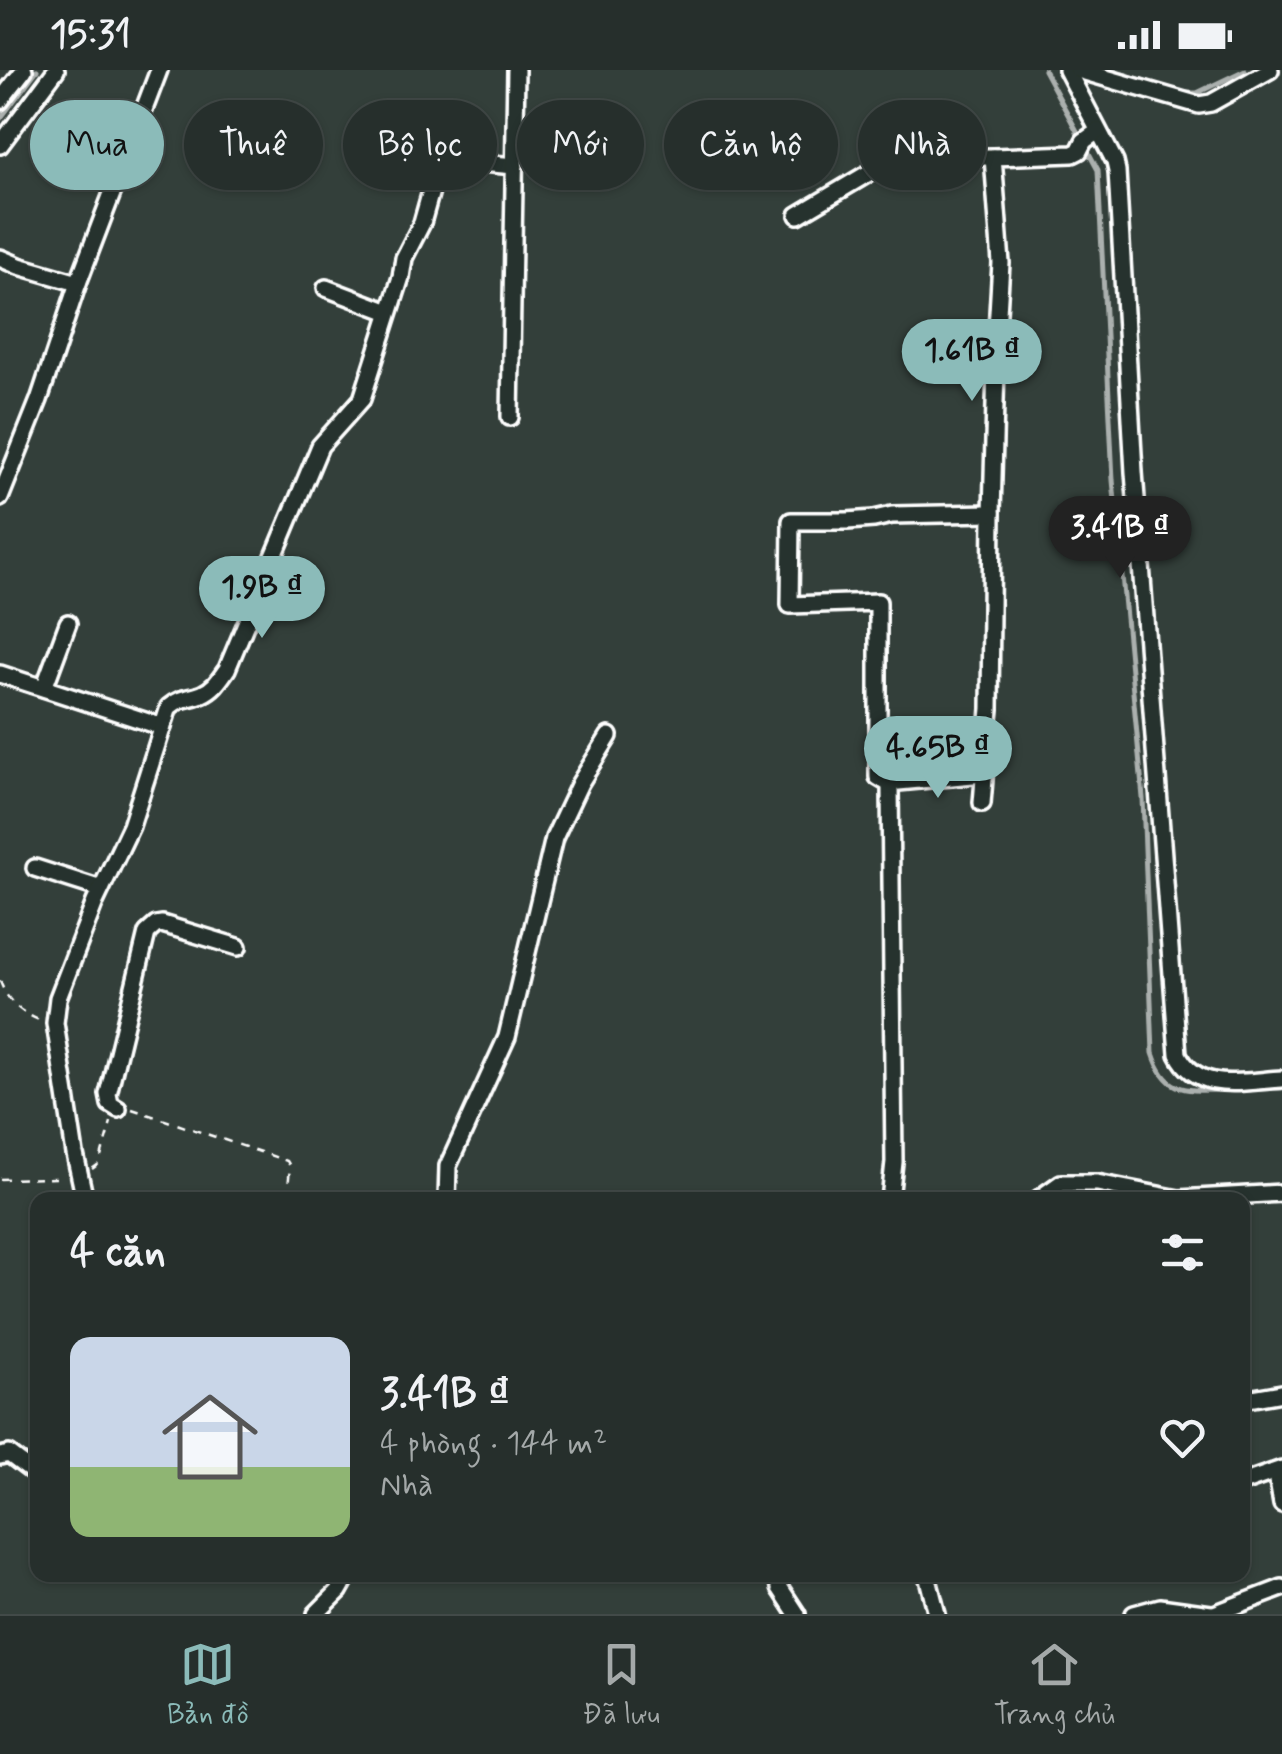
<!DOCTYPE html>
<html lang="vi">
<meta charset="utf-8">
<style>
:root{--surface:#262f2c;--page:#323b38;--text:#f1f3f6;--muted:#a4a9a9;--line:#424a48;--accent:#8bbbb9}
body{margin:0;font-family:Mynerve,sans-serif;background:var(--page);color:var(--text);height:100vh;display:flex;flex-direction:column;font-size:38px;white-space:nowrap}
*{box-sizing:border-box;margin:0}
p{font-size:32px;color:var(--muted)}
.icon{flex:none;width:55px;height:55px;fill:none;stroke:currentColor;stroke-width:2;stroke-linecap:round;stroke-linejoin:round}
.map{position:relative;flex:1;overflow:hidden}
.details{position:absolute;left:30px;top:1122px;width:1220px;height:390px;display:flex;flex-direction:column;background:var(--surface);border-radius:20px;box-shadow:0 2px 8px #0004,0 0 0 2px var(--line)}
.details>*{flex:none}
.top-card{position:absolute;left:30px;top:30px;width:1222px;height:90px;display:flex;gap:20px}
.price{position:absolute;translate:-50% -85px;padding:0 22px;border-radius:35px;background:var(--accent);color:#111;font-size:32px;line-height:65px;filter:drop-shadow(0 2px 5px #0008)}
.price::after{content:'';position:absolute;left:50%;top:60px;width:30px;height:22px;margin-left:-15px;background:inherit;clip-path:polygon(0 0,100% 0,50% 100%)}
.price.on{background:#222;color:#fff}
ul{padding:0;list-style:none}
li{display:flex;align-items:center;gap:30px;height:250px;padding:0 40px}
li+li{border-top:2px solid var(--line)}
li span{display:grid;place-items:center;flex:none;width:280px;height:200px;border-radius:20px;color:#555}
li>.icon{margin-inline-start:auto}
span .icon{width:120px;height:120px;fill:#fffc;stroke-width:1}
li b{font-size:42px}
h2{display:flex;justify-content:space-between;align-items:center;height:120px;padding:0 40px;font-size:42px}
.chip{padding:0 35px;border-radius:45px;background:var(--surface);box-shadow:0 2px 8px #0004,0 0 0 2px var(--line);font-size:35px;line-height:90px}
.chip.on{background:var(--accent);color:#111}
.status{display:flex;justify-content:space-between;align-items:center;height:70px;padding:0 50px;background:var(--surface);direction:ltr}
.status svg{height:28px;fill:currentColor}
.dock{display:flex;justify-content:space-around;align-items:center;height:140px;border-top:2px solid var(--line);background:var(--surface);font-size:28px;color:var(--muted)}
.dock a{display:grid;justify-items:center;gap:5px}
.dock .on{color:var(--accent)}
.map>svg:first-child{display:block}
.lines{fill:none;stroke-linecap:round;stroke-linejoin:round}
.stream{stroke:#abb0ae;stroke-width:5}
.minor-casing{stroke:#fff;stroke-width:22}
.path{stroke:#fff;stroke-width:2.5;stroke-dasharray:8 8;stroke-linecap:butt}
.minor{stroke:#26332d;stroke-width:15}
</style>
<div class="status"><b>15:31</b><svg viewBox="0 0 49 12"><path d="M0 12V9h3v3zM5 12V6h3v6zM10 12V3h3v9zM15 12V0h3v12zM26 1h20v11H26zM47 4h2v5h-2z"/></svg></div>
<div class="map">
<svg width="1282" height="1544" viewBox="0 0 1282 1544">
<rect width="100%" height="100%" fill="#333f3a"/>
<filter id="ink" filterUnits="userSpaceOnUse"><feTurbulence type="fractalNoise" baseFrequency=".01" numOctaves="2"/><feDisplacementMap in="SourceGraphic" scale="20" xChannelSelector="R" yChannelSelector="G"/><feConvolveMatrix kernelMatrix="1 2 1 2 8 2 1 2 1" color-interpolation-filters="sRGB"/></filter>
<g filter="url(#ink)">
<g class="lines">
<g class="stream">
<path d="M1044,0L1098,100L1113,410L1143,728L1153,983C1167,1027 1190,1020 1229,1020"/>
<path d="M1110,0L1173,20"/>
<path d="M1183,23H1197L1245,0"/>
<path d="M0,49L37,0"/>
<path d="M1240,1020L1282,1018"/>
</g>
<defs>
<g id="minor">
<path d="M1067,0L1115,92L1117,101L1134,402L1178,984C1198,1024 1244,1011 1282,1009"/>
<path d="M1078,0L1199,35L1211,33L1270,0"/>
<path d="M0,31L24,0"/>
<path d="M0,75L56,0"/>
<path d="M446,90L515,96"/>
<path d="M798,145L894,88L993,87"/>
<path d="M0,188L19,196L78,213"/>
<path d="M326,218L389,242"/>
<path d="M510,347L516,0"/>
<path d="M0,428L39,330L78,213L159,0"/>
<path d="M0,604L163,657"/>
<path d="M44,618L68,553"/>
<path d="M888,713L983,704"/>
<path d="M982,733L990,639L992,443L997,260L1001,193L993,87L1073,84L1079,81L1084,71L1098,61"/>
<path d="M35,798L101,819"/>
<path d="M118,1039L110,1034L108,1024L147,863L156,855L162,854L238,877"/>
<path d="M85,1130L75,1084L55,953L58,928L95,832L131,756L169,637C182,626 188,630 202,624C214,619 220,609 227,599L320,376L362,329L401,207L404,188L422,153L436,103L439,95L446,90L449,77L448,75L411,64"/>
<path d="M447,1130L448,1096L507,967L554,768L580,713L609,666"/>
<path d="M890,1130L894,1092L890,717L888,713L878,707V532L790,535L791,451H847L874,449L892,445L992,443"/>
<path d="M1037,1130L1061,1113H1097L1179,1129L1282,1123"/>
<path d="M1242,1330L1282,1323"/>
<path d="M0,1386L9,1384L38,1406"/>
<path d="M1282,1403L1278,1411L1282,1434"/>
<path d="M1242,1413L1282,1399"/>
<path d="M778,1505L780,1518L797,1544"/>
<path d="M927,1505L937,1544"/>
<path d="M316,1544L339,1521L348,1505"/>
<path d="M1134,1544L1160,1537L1211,1544"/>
<path d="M1214,1544L1282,1518"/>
</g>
</defs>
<use href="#minor" class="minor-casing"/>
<g class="path">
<path d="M0,911C8,933 20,942 41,951"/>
<path d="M132,1039L287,1091L290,1096L287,1130"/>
<path d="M92,1099L99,1094L111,1052"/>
<path d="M0,1109L62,1108"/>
</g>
<use href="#minor" class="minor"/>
</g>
</g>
</svg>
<b class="price" style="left:972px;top:334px">1.61B ₫</b>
<b class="price on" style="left:1120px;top:511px">3.41B ₫</b>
<b class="price" style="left:262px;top:571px">1.9B ₫</b>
<b class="price" style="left:938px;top:731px">4.65B ₫</b>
<div class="top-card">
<a class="chip on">Mua</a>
<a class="chip">Thuê</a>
<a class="chip">Bộ lọc</a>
<a class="chip">Mới</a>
<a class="chip">Căn hộ</a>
<a class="chip">Nhà</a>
</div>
<section class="details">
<h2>4 căn<svg class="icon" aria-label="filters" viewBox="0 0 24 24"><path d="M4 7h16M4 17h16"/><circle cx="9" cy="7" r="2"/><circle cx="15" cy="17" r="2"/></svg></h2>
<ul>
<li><span style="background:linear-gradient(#c9d6e8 65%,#8fb573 0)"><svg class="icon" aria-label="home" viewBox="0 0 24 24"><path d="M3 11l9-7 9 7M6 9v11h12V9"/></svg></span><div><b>3.41B ₫</b><p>4 phòng · 144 m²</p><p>Nhà</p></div><svg class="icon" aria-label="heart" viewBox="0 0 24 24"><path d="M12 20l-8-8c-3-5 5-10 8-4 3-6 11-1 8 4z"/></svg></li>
</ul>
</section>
</div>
<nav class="dock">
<a class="on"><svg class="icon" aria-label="map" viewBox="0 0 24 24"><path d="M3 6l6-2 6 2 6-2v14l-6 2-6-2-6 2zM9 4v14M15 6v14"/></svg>Bản đồ</a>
<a><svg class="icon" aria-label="saved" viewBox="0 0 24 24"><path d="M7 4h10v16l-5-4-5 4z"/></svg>Đã lưu</a>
<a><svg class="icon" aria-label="home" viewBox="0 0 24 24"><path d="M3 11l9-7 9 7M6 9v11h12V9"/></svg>Trang chủ</a>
</nav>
